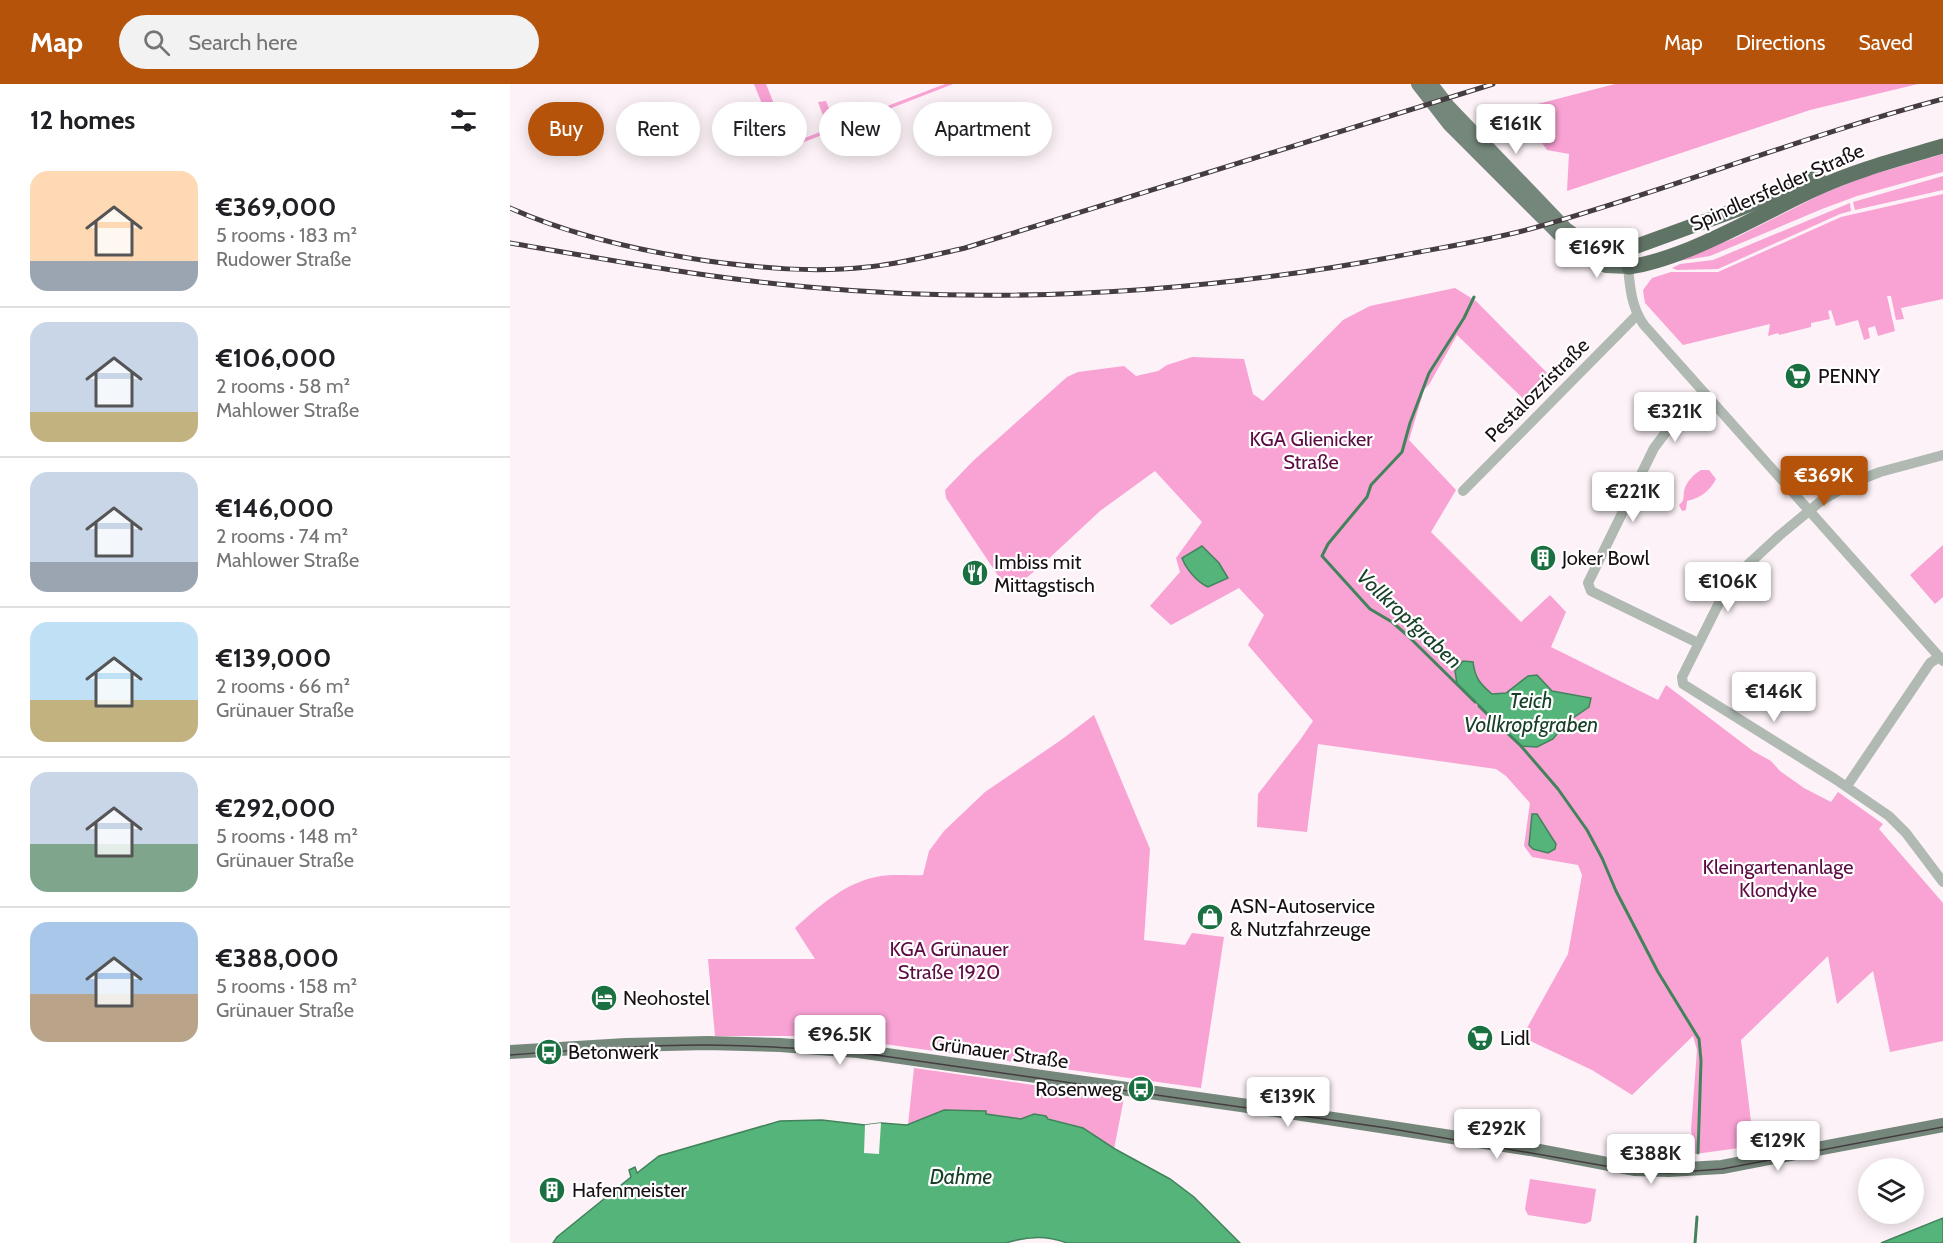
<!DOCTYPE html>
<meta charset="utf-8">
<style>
:root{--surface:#fff;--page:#f2f2f2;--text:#202124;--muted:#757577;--line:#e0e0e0;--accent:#b45309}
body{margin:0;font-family:Cabin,sans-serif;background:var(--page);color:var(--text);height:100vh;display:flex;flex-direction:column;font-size:22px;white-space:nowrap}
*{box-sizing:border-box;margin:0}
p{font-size:20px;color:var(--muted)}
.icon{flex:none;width:33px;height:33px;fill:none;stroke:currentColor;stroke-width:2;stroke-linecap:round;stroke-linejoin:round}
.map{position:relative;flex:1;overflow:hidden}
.sheet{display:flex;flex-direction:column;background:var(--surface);width:510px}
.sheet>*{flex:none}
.top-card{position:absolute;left:18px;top:18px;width:570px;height:54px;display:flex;gap:12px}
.buttons{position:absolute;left:1348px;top:1074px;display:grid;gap:12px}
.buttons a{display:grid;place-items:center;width:66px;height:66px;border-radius:50%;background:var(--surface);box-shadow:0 3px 15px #0003;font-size:30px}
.price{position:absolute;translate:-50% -51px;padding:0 14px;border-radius:6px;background:#fff;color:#222;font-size:20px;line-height:39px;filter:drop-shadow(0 2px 3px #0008)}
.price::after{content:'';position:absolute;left:50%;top:36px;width:18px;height:14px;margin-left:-9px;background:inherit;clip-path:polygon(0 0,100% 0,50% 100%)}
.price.selected{background:var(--accent);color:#fff}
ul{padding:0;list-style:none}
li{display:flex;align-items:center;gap:18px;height:150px;padding:0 30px}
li+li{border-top:2px solid var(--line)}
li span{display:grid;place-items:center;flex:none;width:168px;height:120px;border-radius:18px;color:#555}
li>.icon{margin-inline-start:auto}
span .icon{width:72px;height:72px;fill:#fffc;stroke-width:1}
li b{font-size:26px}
h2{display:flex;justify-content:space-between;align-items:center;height:72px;padding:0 30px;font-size:26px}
.pill{padding:0 21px;border-radius:27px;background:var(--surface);box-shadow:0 3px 15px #0003;font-size:21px;line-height:54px}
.pill.selected{background:var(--accent);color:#fff}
header{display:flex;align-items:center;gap:36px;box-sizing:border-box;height:84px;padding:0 30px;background:var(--accent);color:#fff}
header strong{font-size:28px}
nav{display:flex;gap:33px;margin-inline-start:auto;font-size:21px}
.search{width:420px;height:54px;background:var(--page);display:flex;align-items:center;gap:15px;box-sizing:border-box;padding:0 21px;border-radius:33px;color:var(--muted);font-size:22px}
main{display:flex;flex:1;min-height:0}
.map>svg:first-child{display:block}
.green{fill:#f9a2d4}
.water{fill:#54b47a;stroke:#42835c;stroke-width:1.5}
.pier{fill:#fcf2f7}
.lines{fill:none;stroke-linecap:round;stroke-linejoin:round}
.stream{stroke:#42835c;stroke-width:3}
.minor{stroke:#b0b9b2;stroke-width:10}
.major{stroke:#75877a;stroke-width:14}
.highway{stroke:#607466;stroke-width:15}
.tram{stroke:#453c41;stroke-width:1.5}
.rail-casing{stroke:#453c41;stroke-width:5}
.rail{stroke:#fff;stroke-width:3;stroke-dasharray:9;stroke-linecap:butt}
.labels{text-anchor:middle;stroke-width:4.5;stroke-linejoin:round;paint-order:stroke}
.street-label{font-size:20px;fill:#191015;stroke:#fff}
.poi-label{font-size:20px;fill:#191015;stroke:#fff;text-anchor:start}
.park-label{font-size:20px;fill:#5c0c42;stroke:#fff}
.water-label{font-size:21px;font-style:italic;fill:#184028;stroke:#fff}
</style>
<header>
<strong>Map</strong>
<div class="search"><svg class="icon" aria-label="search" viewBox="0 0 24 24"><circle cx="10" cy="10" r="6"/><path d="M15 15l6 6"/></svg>Search here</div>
<nav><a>Map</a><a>Directions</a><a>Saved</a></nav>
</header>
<main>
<section class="sheet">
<h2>12 homes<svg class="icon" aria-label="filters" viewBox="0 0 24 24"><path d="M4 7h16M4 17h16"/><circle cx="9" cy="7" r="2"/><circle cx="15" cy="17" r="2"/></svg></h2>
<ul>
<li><span style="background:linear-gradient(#ffd9b3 75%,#9aa5b1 0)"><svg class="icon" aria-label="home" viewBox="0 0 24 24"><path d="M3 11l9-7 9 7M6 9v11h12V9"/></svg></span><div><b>€369,000</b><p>5 rooms · 183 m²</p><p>Rudower Straße</p></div></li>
<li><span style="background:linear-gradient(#c9d6e8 75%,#c2b280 0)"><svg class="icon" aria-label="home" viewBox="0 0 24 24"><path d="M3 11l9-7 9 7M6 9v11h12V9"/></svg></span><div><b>€106,000</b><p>2 rooms · 58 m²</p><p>Mahlower Straße</p></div></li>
<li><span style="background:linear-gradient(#c9d6e8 75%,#9aa5b1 0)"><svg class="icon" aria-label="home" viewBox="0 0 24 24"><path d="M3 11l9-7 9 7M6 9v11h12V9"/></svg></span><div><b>€146,000</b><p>2 rooms · 74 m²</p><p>Mahlower Straße</p></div></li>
<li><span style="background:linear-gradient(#bfe0f5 65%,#c2b280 0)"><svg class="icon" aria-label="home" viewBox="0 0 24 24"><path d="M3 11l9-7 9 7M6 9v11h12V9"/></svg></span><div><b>€139,000</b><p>2 rooms · 66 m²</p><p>Grünauer Straße</p></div></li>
<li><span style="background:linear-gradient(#c9d6e8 60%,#7fa58c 0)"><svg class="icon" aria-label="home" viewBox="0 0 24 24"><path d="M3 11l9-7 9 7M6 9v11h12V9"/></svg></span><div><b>€292,000</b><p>5 rooms · 148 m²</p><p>Grünauer Straße</p></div></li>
<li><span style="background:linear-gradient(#a9c7e8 60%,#b9a48a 0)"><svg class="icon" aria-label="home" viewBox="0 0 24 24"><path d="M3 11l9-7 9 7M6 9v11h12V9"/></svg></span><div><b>€388,000</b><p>5 rooms · 158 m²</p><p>Grünauer Straße</p></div></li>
</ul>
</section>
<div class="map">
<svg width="1433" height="1159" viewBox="0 0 1433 1159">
<rect width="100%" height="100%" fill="#fcf2f7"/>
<g class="green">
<path d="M244,0H256L264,20L269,18L273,28L267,31L279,60L318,45L308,18L316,17L322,32L325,31L338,37L435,0H443L271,67Z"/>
<path d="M1105,0H1408L1300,26L1057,107L1059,70L1037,66L1008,25Z"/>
<path d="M1433,70V88L1347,112L1312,125L1200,172L1162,178L1225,154L1314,109L1357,92Z"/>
<path d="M1433,92V106L1345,126L1343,118Z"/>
<path d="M1433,110V215L1391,224L1394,235L1386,236L1381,212H1377L1385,247L1368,252L1365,242L1358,244L1360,254L1354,256L1348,236L1326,242L1321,226L1318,227L1320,235L1301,239V243L1269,251L1268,249L1258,252L1260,240L1173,261L1135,219L1133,206L1142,194L1161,188H1208L1331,133Z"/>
<path d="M1340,119L1341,127L1330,130L1208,185L1167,186L1162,184L1170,180L1203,176Z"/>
<path d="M945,204L966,217L1045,297L1021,322L947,251L920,299L914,306L899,356L946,406L921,448L1011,538L1040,511L1056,528L1041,563L1148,616L1156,601L1243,667L1261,677L1270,687L1294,704L1321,718L1328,708L1373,740L1369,745L1433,819V957L1380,968L1363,887L1327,920L1318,872L1231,956L1244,1062L1185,1070L1181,1046L1187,966L1183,952L1122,1011L1082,986L1012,953L1058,870L1072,791L1068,781L1022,773L1014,762L1020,719L996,692L986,685L808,660L797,748L747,743L748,710L790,656L803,637L738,561L754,531L729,504L661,541L640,522L670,488L666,474L692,438L645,387L590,427L534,479L503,505L493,499L436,414L435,406L463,377L557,293L568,288L614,282L626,292L648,287L657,281L682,273L734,275L743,310L753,317L833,236L860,222Z"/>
<path d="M1191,386H1199L1206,395C1200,407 1190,414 1177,417L1176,426L1172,427L1169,421C1175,416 1173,414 1174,407C1176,398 1184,390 1191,386Z"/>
<path d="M1433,461V513L1425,520L1400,491Z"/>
<path d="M584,631L640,765L634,856L675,861L682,849L714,853L691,1004L316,952H205L198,875H305L285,844C309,822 337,797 371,792C385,790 400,792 413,791L419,767L434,747L475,708L551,656Z"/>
<path d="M404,984L614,1014L604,1065L573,1044L524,1030L511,1035L476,1030L475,1027L434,1026L398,1041Z"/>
<path d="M1020,1095L1086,1105L1081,1137L1075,1140L1018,1131L1015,1125Z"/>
</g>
<g class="water">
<path d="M692,462L709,479L718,494L698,503C687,498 676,485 672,474Z"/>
<path d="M953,577L963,578C965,594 970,600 982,610L996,609L1018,592L1027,591L1042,607L1081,614L1079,623L1057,638L1043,655L1027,663L1011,662L947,600L945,587Z"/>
<path d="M1022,730H1027L1046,760L1045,765L1038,769L1023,765L1019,761Z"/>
<path d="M434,1026L476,1027V1030L511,1035L524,1030L536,1032L538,1035L573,1044L605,1065L660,1095L684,1113L730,1159H557C537,1151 517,1152 496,1159H43L47,1153L121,1093L119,1086L125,1083L127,1089L149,1072L270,1037L312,1036L355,1041L371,1039L397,1041Z"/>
<path d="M1433,1134V1159H1371Z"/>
</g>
<path class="pier" d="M371,1039L369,1070L354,1069L355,1041Z"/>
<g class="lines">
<g class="stream">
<path d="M964,213L954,234L919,289L900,339L892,368L861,401L857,413L818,460L812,472L860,525L882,538L897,551L965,618"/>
<path d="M969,622L990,643"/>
<path d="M995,647L1011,662L1048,705L1077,746L1092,774L1106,807L1148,888L1189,955L1191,977L1188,1069"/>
<path d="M1185,1159L1187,1133"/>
</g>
<g class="minor">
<path d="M1116,166C1120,192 1118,219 1134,241L1433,577"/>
<path d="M1433,371L1370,388L1342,399L1311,417L1270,451L1231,487L1216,505L1172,593L1173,600L1325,695L1379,732L1396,749L1433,798"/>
<path d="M953,407L1127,231"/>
<path d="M1188,559L1081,507L1078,499L1144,364L1162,340L1195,312"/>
<path d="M1337,702L1420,579L1429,573"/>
</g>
<g class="major">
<path d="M908,0L939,40L1066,167L1096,182L1119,183"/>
<path d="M921,0L938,22L1056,145C1074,159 1093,165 1116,166"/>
<path d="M0,968L116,961L197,959L270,961L348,967L745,1023L1020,1065L1124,1085L1158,1086L1212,1083L1433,1041"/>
</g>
<g class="highway">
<path d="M1116,166L1226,126L1308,93"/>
<path d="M1119,183C1140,180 1160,173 1180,165C1222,148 1262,125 1303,106C1345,86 1389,75 1433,62"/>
</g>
<path class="tram" d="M0,971C65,966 131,961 196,961C248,961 300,965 352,969L877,1044L1124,1087L1157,1089L1212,1085L1433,1043"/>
<defs>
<g id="rail">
<path d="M0,124C63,152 130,167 198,177C251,184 303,189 357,183C390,180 423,171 455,164L983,0"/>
<path d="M0,159C99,176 198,194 298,203C494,221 690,209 883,173C928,164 975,157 1020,145C1159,106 1293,52 1433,15"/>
</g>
</defs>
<use href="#rail" class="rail-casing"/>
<use href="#rail" class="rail"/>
</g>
<defs>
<symbol id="supermarket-disc" viewBox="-11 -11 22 22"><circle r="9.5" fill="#1b7042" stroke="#fff"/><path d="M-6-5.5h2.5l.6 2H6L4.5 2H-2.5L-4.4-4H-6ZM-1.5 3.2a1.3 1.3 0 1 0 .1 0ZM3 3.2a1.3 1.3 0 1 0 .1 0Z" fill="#fff"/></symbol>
<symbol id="building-disc" viewBox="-11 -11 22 22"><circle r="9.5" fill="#1b7042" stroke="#fff"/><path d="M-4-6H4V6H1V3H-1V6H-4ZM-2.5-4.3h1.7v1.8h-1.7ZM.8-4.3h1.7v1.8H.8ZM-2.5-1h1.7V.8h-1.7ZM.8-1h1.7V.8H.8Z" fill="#fff"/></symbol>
<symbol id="restaurant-disc" viewBox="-11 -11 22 22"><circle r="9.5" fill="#1b7042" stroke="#fff"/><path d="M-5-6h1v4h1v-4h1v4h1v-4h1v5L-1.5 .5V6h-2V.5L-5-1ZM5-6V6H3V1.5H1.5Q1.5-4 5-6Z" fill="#fff"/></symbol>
<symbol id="shop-disc" viewBox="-11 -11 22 22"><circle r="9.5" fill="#1b7042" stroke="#fff"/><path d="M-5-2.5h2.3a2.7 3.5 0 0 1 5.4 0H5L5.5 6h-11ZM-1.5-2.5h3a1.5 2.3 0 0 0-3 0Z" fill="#fff"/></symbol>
<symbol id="hotel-disc" viewBox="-11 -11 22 22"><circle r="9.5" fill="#1b7042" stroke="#fff"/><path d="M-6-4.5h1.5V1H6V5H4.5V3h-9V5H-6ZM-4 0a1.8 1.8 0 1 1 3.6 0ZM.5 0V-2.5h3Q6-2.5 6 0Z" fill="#fff"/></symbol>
<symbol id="bus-disc" viewBox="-11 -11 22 22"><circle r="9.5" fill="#1b7042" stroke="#fff"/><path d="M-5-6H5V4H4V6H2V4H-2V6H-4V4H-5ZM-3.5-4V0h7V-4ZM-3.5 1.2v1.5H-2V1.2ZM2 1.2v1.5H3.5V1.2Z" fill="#fff"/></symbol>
</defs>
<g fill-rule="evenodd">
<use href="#supermarket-disc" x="1273" y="277" width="30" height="30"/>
<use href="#building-disc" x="1018" y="459" width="30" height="30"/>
<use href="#restaurant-disc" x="450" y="474" width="30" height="30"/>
<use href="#shop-disc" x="685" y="818" width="30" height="30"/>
<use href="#hotel-disc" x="79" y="899" width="30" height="30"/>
<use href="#supermarket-disc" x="955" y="939" width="30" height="30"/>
<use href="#bus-disc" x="24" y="953" width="30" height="30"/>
<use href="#bus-disc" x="616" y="990" width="30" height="30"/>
<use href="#building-disc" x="27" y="1091" width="30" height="30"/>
</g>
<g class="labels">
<g class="street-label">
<text transform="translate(1267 103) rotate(-24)" y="7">Spindlersfelder Straße</text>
<text transform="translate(1027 306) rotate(-45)" y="7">Pestalozzistraße</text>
<text transform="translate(490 968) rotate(8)" y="7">Grünauer Straße</text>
</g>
<g class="poi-label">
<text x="1308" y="299">PENNY</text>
<text x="1052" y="481">Joker Bowl</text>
<text x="484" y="485">Imbiss mit<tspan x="484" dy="23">Mittagstisch</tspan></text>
<text x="720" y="829">ASN-Autoservice<tspan x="720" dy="23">&amp; Nutzfahrzeuge</tspan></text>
<text x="113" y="921">Neohostel</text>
<text x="990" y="961">Lidl</text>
<text x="58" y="975">Betonwerk</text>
<text x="612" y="1012" text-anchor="end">Rosenweg</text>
<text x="62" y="1113">Hafenmeister</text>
</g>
<g class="park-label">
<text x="801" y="362">KGA Glienicker<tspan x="801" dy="23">Straße</tspan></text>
<text x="1268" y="790">Kleingartenanlage<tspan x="1268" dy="23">Klondyke</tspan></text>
<text x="439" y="872">KGA Grünauer<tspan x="439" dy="23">Straße 1920</tspan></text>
</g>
<g class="water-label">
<text transform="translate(899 535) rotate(43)" y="7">Vollkropfgraben</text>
<text x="1021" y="624">Teich<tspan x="1021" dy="24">Vollkropfgraben</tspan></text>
<text x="451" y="1100">Dahme</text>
</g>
</g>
</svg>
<div class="buttons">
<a><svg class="icon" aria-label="layers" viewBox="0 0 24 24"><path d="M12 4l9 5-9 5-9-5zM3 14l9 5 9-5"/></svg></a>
</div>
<b class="price" style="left:1006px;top:71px">€161K</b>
<b class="price" style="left:1087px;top:195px">€169K</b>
<b class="price" style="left:1165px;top:359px">€321K</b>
<b class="price selected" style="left:1314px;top:423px">€369K</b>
<b class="price" style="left:1123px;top:439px">€221K</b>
<b class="price" style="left:1218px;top:529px">€106K</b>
<b class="price" style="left:1264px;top:639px">€146K</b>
<b class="price" style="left:330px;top:982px">€96.5K</b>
<b class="price" style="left:778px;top:1044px">€139K</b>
<b class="price" style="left:987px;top:1076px">€292K</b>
<b class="price" style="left:1268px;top:1088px">€129K</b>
<b class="price" style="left:1141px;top:1101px">€388K</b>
<div class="top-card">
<a class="pill selected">Buy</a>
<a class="pill">Rent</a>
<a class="pill">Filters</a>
<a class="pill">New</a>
<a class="pill">Apartment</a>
</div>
</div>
</main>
